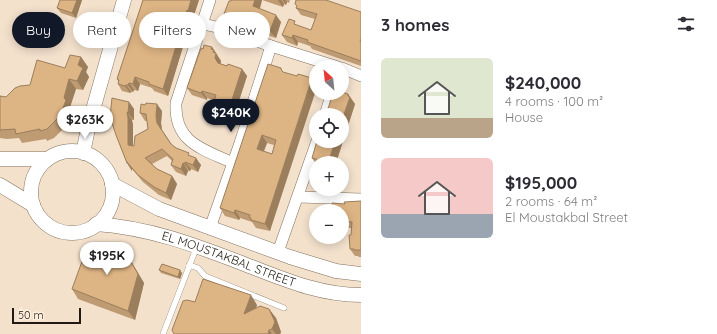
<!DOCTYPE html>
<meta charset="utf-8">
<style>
:root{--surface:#fff;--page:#f2f2f3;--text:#2b2b33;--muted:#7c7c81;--accent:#111827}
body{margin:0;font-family:Quicksand,sans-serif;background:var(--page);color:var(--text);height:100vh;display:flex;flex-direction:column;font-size:15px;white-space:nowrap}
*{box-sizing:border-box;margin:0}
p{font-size:13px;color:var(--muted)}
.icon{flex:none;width:22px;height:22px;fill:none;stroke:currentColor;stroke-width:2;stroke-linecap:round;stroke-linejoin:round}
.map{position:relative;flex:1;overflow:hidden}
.drawer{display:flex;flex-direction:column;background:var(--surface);width:356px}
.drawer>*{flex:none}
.banner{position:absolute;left:12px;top:12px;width:289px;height:36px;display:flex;gap:8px}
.needle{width:26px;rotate:333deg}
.controls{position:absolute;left:309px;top:60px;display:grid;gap:8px}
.controls a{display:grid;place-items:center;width:40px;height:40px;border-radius:50%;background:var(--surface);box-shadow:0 2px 10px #0003;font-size:20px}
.scale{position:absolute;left:12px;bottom:10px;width:69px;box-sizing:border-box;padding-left:4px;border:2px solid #201a12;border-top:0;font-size:11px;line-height:14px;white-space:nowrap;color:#201a12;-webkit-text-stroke:3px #feefde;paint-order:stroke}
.price{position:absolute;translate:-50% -34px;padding:0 9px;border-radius:14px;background:#fff;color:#222;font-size:13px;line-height:26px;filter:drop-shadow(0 1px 2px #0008)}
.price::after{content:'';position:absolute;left:50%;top:24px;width:12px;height:9px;margin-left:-6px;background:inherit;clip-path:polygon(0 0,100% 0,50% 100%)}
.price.active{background:var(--accent);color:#fff}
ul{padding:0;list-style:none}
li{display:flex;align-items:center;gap:12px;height:100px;padding:0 20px}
li span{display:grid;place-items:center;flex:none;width:112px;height:80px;border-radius:6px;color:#555}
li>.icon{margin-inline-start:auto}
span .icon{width:48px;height:48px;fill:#fffc;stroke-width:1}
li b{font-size:17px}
h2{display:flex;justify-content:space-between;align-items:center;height:48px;padding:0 20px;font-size:17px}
.chip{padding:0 14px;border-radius:18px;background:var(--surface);box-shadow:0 2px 10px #0003;font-size:14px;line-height:36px}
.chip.active{background:var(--accent);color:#fff}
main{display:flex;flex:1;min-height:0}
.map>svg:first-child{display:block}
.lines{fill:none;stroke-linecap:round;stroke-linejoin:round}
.service-casing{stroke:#82725f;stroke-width:6}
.minor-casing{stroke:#82725f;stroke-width:12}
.tertiary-casing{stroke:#82725f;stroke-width:15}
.service{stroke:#fff;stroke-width:5.5}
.minor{stroke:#fff;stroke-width:11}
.tertiary{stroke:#fff;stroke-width:14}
.wall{fill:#be9b72;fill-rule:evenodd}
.shaded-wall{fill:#9b7e5c}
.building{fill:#ddb484;stroke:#9b7e5c;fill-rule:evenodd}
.labels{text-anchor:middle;stroke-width:4;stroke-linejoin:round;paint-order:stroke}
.street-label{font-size:12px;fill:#201a12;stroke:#feefde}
</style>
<main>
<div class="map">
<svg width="361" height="334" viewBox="0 0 361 334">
<rect width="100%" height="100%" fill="#f3e1cc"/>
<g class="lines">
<defs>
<g id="service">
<path d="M189,265L198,268L205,276L284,308"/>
<path d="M163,334L197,246"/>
</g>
<g id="minor">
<path d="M210,0L176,103C174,143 203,149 233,163"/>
<path d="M203,24L221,28L271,46L338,67"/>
<path d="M342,68L361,76"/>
<path d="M325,115L332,93"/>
<path d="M298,197L361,199"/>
<path d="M210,228L240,143L271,46"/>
<path d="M278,252L317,141"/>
</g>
<g id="tertiary">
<circle cx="72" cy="192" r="41"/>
<path d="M83,153L89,124L124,0"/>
<path d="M0,159H48"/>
<path d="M112,184L159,209L290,257L336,271L361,274"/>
<path d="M0,185L33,205"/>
<path id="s1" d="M96,224C153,228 200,247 252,267C288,281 322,295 361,295"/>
</g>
</defs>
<use href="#service" class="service-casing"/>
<use href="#minor" class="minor-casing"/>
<use href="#tertiary" class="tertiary-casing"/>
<use href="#service" class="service"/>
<use href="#minor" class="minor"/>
<use href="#tertiary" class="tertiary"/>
</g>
<g class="wall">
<path d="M60,0H82L76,18L61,13L57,8Z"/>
<path d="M143,0H199L193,18L192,17L168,96L154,91L152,88L140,84L138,91L134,90L133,92H131L130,93L122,91L118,84V81L117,79Z"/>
<path d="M231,0H290L289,3L287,2L286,5L284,4L283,7L262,0L260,9L281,22L276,38L229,22L224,14Z"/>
<path d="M295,4L361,12V66L312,49L310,46L298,42L297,46L287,42L282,35L311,30L315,19L301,15L296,8L297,6Z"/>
<path d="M212,47L221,61L220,64L242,69L247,76L234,116L232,115L230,119L223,117L213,103L214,100L207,98V100L192,95L187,88L203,49Z"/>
<path d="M81,57L88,67L86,72L89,77L83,90L76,89L70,107L72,109L67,125L54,138L47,141L46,139L22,143L19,138L7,139L0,138V96L6,97L65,68Z"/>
<path d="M281,68L270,231L256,228L252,222L240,218L239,220L225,216L220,208ZM267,143L274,145L272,154L264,151Z"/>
<path d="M348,94L355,104L336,163H316V164L312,158Z"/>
<path d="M129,102L134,109V120H132L133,125V145L134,146L148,129L147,121H145L140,113L162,111L161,123L162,130L172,145L176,148L192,157L201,165L198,172L191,169L190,171H188L186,176L176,172L171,165L172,161L167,156L152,164L157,169L172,176L177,184L171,200L159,195L143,182L132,169V171L127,163L116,135Z"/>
<path d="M361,201V257H359L358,256H355L350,249L352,228H342V211L332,206Z"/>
<path d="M123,248L144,283L135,320L78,299L72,289Z"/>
<path d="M159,270L182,273L180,279L161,273Z"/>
<path d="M195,302L257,305L256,308L269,309L276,318L281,332L280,334H174Z"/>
</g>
<g class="shaded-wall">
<path d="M77,0H82L76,18L72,13Z"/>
<path d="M191,0H199L193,18L188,11Z"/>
<path d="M255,0H262L258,14L253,6Z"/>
<path d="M278,0H281L284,4L283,7Z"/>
<path d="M283,0H285L287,2L286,5Z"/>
<path d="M187,10L192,17L168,96L163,89Z"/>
<path d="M276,15L281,22L276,38L270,31Z"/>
<path d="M293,35L298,42L297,46L292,38Z"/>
<path d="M212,47L221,61L220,66L215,58L211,49Z"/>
<path d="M81,57L88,67L86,72L89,77L83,90L77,81L78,65Z"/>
<path d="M242,69L247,76L234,116L229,109Z"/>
<path d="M135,77L140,84L138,91L133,84Z"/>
<path d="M312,78L316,84V90L270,231L265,224Z"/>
<path d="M69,79L76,89L70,107L72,109L67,125L60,116L64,98Z"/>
<path d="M129,83L134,90L133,92L128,85Z"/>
<path d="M126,85L131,92L130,93L125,86Z"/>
<path d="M202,91L207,98V100L201,93Z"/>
<path d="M348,94L355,104L336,163H330L329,161L335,141H342V120L348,96Z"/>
<path d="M129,102L134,109V120L128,113Z"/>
<path d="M157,104L162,111L161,123L162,130L176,151L157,123L156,116Z"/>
<path d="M227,108L232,115L230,119L225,112Z"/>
<path d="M127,112L132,120L133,125V152L128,145Z"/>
<path d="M262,135L267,143L262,156L257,149Z"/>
<path d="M196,158L201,165L198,172L193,165Z"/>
<path d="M127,162L132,169V171L127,163Z"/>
<path d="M185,162L191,169L190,171L185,164Z"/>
<path d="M183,163L188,171L186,176L181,169Z"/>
<path d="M172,176L177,184L171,200L166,193Z"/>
<path d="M235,210L240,218L239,220L234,213Z"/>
<path d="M123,248L144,283L135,320L128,311Z"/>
<path d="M180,270L182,273L180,279L178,277Z"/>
<path d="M251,295L257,305L250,324L244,314Z"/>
<path d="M269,309L276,318L281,332L280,334H276L272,329Z"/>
<path d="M269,330L272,334H268Z"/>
</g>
<g class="building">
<path d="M60,0H77L72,13L57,8Z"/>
<path d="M143,0H191L188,11L187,10L163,89L149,84V82L135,77L133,84L129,83L128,85H126L125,86L118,84L119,80L117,79Z"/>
<path d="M231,0H255L253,6L276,15L270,31L224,14L229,1H231Z"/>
<path d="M296,0H326L361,12V39L360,41H361V61L307,42L308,40L293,35L292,38L282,35L289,19L295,21L294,24L311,30L317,14L296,8L297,6L295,4Z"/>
<path d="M204,45L212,47L211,49L214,50L213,52L216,53L215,58L218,63L227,66L228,64L242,69L229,109L227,108L225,112L217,109L218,108L216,107V104L213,103L216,95L202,91L201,93L187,88L201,48L203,49Z"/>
<path d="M70,55L81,57L78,65L83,68L77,81L69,79L64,98L66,100L60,116L47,129L40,131V129L16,134L15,129L0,130V96L6,97L15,88L20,86L30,85L37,60L65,68Z"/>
<path d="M268,64L281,68L282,71L283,72L297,76L298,74L312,78L265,224L251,220V218L249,217L250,215L235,210L234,213L220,208ZM262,135L276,140L272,154L257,149Z"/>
<path d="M342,92L348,94V96L350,97L342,120V115H326L333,93H342Z"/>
<path d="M112,98L129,102L128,113L127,112L128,118V145L134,146L135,136L148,129L146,114L140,113L141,104L145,105L146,103L157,104L156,116L157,123L171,144L176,148L189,153L188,155L196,158L193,165L185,162V164L183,163L181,169L171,165L173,159L162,149L145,158L157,169L172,176L166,193L154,187L138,175L127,162V163L116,135L110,117Z"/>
<path d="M317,141H335L329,161L326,160V162L312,158Z"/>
<path d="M361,201V250H354V249H350L349,235H351L352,222L342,221V211H326L327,205L332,206V203L345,204L344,202Z"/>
<path d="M103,247L123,248L138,274L128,311L72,289L84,256V248Z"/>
<path d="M162,264L180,270L178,277L159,270Z"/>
<path d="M203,279L251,295L244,314L260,306L269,309L275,322L272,329L269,330L268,334H174L172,330L183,301L187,300L195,302Z"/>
</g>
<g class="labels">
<g class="street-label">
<text dy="4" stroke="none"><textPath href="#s1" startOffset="138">EL MOUSTAKBAL STREET</textPath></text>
</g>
</g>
</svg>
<div class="controls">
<a><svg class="needle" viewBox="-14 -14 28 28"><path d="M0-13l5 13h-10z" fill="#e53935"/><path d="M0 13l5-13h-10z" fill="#7c7c81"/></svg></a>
<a><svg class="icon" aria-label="locate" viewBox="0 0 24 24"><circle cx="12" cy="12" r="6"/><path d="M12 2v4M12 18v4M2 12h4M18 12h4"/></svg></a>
<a>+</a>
<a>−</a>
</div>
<div class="scale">50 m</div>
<b class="price active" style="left:231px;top:133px">$240K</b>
<b class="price" style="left:85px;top:140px">$263K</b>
<b class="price" style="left:107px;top:276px">$195K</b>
<div class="banner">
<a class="chip active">Buy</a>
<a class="chip">Rent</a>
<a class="chip">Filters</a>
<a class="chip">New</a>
</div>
</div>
<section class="drawer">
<h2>3 homes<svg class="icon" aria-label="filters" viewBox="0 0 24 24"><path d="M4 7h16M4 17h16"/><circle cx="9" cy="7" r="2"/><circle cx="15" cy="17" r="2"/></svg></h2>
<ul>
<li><span style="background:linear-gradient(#dfe7d0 75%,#b9a48a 0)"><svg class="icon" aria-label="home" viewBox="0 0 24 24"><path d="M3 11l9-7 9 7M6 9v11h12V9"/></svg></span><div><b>$240,000</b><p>4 rooms · 100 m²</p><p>House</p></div></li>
<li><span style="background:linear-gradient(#f6c9c9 70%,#9aa5b1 0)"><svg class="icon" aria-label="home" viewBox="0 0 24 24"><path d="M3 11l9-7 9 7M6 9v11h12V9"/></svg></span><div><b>$195,000</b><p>2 rooms · 64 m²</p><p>El Moustakbal Street</p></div></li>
</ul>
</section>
</main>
